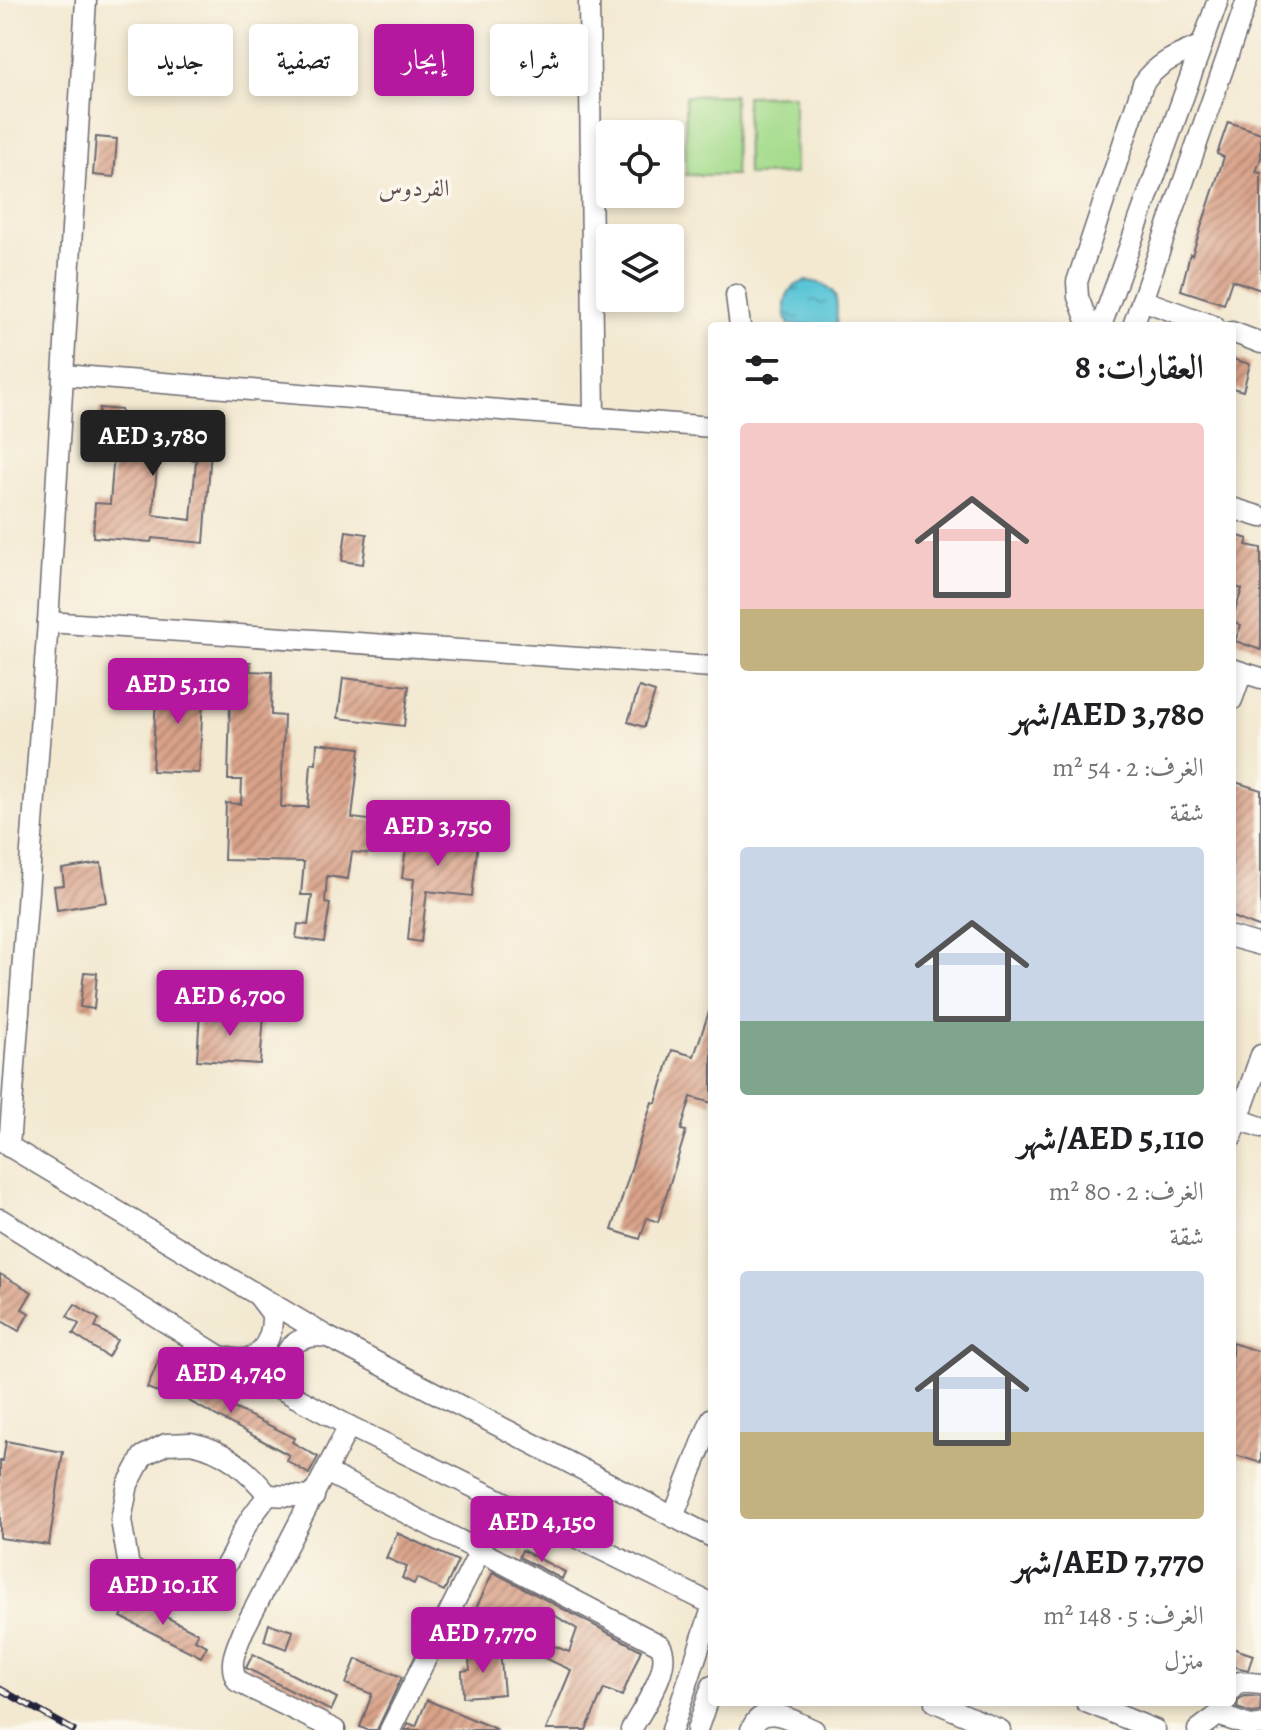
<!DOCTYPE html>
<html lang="ar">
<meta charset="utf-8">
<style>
:root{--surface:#fff;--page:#f2f2f2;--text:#202124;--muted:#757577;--accent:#b5179e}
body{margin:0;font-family:Alegreya,Amiri,serif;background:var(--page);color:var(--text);direction:rtl;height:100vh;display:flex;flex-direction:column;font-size:30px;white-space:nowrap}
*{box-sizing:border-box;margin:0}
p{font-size:26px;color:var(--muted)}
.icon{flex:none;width:44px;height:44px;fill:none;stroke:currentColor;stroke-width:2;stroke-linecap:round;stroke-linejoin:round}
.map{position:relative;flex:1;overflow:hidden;direction:ltr}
.drawer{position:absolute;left:708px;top:322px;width:528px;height:1384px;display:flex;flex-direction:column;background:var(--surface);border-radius:8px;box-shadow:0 4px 12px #0003;direction:rtl}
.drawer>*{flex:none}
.banner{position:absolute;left:24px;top:24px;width:564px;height:72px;direction:rtl;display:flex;gap:16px}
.buttons{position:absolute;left:596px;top:120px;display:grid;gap:16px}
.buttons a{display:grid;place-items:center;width:88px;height:88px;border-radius:8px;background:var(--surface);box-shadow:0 4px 12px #0003;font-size:40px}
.price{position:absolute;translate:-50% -68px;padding:0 18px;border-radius:8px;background:var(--accent);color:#fff;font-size:26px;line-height:52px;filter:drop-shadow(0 2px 4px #0008)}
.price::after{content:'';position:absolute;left:50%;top:48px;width:24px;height:18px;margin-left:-12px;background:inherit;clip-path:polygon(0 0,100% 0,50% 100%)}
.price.on{background:#222;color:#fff}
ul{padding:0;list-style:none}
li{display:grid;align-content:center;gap:16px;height:424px;padding:0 32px}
li span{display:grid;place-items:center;height:248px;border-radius:8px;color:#555}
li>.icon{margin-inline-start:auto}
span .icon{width:144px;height:144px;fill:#fffc;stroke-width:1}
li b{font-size:34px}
h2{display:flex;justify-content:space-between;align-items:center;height:96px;padding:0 32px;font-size:34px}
.chip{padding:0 28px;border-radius:8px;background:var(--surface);box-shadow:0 4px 12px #0003;font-size:28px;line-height:72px}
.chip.on{background:var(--accent);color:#fff}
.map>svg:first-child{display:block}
.green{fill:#a6dc8d;stroke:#647f64;stroke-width:2}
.water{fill:url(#water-ripples);stroke:#3f7489;stroke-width:2}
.building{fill:url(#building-hatch);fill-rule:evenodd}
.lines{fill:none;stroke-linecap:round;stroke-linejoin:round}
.minor-casing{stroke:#6b6870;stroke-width:23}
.minor{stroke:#fff;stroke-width:20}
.rail-casing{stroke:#22223b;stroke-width:7}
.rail{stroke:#fbf7ec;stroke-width:4;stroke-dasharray:12;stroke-linecap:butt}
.labels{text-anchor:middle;stroke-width:7;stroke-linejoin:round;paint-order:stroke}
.neighbourhood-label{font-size:24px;fill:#624f56;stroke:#fbf7ec}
</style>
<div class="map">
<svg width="1261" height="1730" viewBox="0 0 1261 1730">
<defs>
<pattern id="water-ripples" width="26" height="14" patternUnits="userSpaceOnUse" patternTransform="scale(2)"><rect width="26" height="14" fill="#5cc6d7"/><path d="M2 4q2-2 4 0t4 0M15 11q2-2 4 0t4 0" fill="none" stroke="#4ca0b0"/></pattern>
<pattern id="building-hatch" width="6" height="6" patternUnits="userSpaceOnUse" patternTransform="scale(2)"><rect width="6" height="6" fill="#d9a289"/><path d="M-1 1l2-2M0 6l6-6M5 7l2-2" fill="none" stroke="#b08471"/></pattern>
</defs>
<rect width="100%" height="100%" fill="#fbf7ec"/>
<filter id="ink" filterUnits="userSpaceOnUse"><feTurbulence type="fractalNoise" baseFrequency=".0125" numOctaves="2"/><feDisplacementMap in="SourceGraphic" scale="16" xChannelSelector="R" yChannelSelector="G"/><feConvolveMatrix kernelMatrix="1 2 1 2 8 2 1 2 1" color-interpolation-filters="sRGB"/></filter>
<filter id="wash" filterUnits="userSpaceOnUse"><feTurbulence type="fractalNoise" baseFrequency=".006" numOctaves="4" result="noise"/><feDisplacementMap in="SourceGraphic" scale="32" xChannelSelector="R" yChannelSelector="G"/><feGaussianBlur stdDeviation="1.8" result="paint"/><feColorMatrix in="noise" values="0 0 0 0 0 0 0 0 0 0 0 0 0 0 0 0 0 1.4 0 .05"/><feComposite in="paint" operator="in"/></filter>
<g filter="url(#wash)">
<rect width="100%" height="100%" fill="#f3e9d1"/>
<g class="green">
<path d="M734,95L735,175H686L685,96Z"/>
<path d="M794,95L795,174L747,175L746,96Z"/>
</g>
<path class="water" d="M807,281C838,283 839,300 836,326L789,325C781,306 784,286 807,281Z"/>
<g id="blocks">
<g class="building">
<path d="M1228,122L1261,133V158L1256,172L1261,173V290L1232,280L1224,304L1181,290L1190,254L1192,255L1224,157L1217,154Z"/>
<path d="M96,137L117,139L114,177L93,175Z"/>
<path d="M1232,359L1250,364L1243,391L1232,388Z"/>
<path d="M99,408L121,410V419L213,424L204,543L152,538L151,542L93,537L95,503L110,504L114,452L84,450L86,417L99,418ZM158,454L196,460L191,520L153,515Z"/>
<path d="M346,531L367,534L363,564L342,561Z"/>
<path d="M1232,534L1248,539L1246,545L1261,548V650L1235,641L1241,625L1232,621L1242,589L1232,586Z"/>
<path d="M231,662H251L250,671L272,672L271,715L284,716L281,807H308L311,763L316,764L317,743L360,748L352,818L377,821L373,854L352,852L348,879L327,876L325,903L330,904L324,942L296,938L298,924L308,925L312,895H301L304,862L224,860L226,803L241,804L242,780H228Z"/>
<path d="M157,678L204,680L199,773L152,771Z"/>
<path d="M343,678L409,686L404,726L338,718Z"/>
<path d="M639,687L655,692L644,727L628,722Z"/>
<path d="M1235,782L1261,790V928L1232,917V793Z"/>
<path d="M409,825L479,833L472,896L427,891L421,942L408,940L414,879L402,878Z"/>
<path d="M101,863L107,902L57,910L54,886L64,885L62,869Z"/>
<path d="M84,972L97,973L94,1009L80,1007Z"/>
<path d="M710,1009H712V1103L691,1097L681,1130L686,1131L658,1222L647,1218L640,1239L612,1230L652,1102L656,1103L672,1050L694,1056Z"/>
<path d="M200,1012L264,1016L260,1064L197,1060Z"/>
<path d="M0,1274L32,1292L22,1309L29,1313L19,1331L0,1320Z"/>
<path d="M75,1304L99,1319L95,1327L117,1340L108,1357L73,1334L79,1324L67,1316Z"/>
<path d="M1232,1343L1261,1352V1463L1232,1454Z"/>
<path d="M159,1359L172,1364L169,1371L236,1409L295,1438L292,1442L318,1457L309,1474L286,1460L289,1455L163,1387L160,1393L147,1388Z"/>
<path d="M6,1441L63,1452L49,1545L0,1538V1461H3Z"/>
<path d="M397,1533L458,1561L444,1591L417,1578L414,1584L402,1578L407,1567L386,1558Z"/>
<path d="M522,1550L565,1572L562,1579L519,1557Z"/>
<path d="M493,1572L641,1650L622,1696L604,1689L586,1730H546L571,1670L469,1623ZM554,1615L577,1629L569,1652L542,1641Z"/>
<path d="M130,1599L198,1633L195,1640L207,1646L201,1657L121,1617Z"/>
<path d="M269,1624L293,1631L287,1649L264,1641Z"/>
<path d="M1232,1648L1253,1655L1248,1670L1232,1666Z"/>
<path d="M500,1650L504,1694L463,1697L462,1671L470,1670L468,1652Z"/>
<path d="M253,1654L337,1698L331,1711L246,1668Z"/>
<path d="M356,1659L402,1677L377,1730H367L360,1727L372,1694L346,1684Z"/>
<path d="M1245,1696L1261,1697L1260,1712L1252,1713L1237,1708L1238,1701Z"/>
<path d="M427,1700L498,1730H405L408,1723L416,1726Z"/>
</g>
</g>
</g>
<g filter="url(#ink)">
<use href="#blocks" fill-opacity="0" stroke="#6b6870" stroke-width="2"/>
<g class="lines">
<defs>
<g id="minor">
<path d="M589,0L594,418"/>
<path d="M736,295L740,326"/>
<path d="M1142,300L1214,326"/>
<path d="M1089,326L1078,297L1077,282L1143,84C1158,62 1178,55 1202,45"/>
<path d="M1101,326L1218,0"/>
<path d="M1133,326L1247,0"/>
<path d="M1232,332L1261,343"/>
<path d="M64,375L712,427"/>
<path d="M1232,508L1261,517"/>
<path d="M48,622L712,667"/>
<path d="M1232,669L1261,678"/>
<path d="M1232,700L1242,672"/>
<path d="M1232,937L1261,945"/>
<path d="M1232,1117L1261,1127"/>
<path d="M1232,1137L1261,1055"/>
<path d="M0,1141L328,1337L712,1537"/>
<path d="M9,1147L48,622L86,0"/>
<path d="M0,1219L218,1355L349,1426L712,1604"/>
<path d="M226,1357C257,1367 273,1343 272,1314L259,1297"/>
<path d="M295,1397C269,1365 287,1331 328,1337"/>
<path d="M191,1443C225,1450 247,1469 268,1495C261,1505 252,1515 246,1526C239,1536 236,1549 229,1560C203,1608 167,1591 129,1567L121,1520L128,1484L143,1456L166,1444Z"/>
<path d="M326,1472L480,1551"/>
<path d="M268,1495L314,1497"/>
<path d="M673,1517L712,1418"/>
<path d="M1232,1690L1240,1682L1261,1684"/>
<path d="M935,1702L1000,1730"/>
<path d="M1086,1702L1155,1730"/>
<path d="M1218,1715L1250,1726L1261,1725"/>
<path d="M335,1730L238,1682C227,1665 236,1649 243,1631L349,1426"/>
<path d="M390,1730L480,1551L660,1645C674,1666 642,1709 631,1730"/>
<path d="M672,1730L712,1608"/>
<path d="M697,1730L712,1686"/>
<path d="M751,1730C763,1700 793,1721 814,1730"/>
<path d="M1198,1730L1218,1715L1225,1702"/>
</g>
</defs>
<use href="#minor" class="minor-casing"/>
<use href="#minor" class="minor"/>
<defs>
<path id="rail" d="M0,1689L73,1730"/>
</defs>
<use href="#rail" class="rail-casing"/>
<use href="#rail" class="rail"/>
</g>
</g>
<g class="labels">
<g class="neighbourhood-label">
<text x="414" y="196">الفردوس</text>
</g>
</g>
</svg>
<div class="buttons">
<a><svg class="icon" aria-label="locate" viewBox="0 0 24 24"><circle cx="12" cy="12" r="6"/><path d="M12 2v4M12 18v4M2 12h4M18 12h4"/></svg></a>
<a><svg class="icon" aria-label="layers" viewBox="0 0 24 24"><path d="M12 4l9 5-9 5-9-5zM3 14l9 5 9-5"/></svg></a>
</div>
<b class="price on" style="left:153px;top:478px">AED 3,780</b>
<b class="price" style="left:178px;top:726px">AED 5,110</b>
<b class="price" style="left:438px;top:868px">AED 3,750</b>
<b class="price" style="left:230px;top:1038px">AED 6,700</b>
<b class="price" style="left:231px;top:1415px">AED 4,740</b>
<b class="price" style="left:542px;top:1564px">AED 4,150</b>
<b class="price" style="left:163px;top:1627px">AED 10.1K</b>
<b class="price" style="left:483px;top:1675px">AED 7,770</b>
<div class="banner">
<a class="chip">شراء</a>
<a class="chip on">إيجار</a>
<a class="chip">تصفية</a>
<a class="chip">جديد</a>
</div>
<section class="drawer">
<h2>العقارات: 8<svg class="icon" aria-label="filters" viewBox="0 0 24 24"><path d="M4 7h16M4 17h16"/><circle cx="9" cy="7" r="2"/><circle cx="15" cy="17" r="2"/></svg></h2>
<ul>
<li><span style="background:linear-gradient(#f6c9c9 75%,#c2b280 0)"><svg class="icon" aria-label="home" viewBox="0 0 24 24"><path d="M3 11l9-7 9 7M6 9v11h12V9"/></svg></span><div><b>AED 3,780/شهر</b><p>الغرف: 2 · 54 m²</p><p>شقة</p></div></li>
<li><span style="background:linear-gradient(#c9d6e8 70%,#7fa58c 0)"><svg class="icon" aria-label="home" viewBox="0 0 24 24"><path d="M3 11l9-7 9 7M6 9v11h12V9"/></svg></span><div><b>AED 5,110/شهر</b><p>الغرف: 2 · 80 m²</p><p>شقة</p></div></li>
<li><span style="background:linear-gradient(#c9d6e8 65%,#c2b280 0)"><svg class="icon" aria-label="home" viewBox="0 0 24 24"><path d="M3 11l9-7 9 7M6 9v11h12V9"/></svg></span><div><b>AED 7,770/شهر</b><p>الغرف: 5 · 148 m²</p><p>منزل</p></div></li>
</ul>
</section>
</div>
